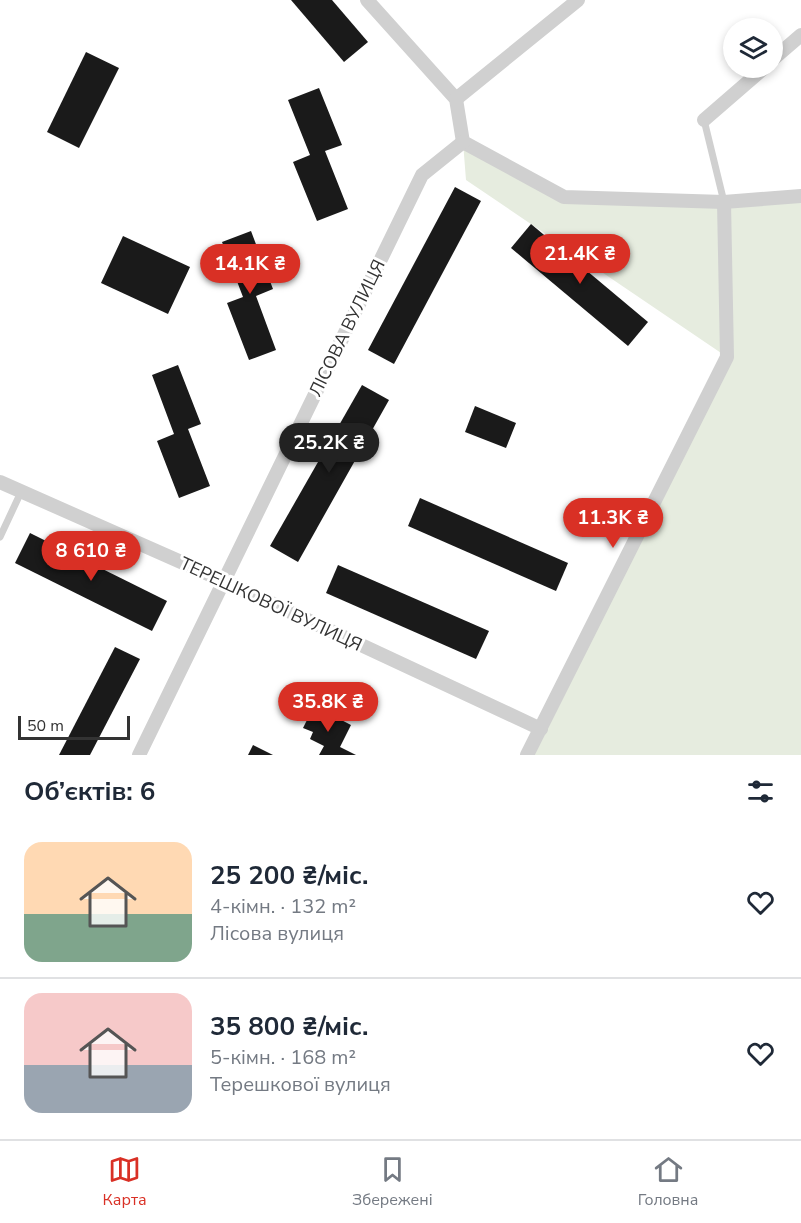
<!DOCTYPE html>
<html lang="uk">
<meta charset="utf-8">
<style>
:root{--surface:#fff;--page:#f6f6f7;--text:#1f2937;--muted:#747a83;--line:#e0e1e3;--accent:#d93025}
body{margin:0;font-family:"Nunito Sans",sans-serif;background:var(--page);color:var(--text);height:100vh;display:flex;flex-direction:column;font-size:22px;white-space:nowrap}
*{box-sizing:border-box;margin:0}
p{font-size:20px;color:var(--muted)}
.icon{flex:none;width:33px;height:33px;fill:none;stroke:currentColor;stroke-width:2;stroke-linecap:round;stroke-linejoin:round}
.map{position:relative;height:755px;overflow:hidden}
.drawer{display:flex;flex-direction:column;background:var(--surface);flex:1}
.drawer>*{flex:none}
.tools{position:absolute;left:723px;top:18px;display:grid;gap:12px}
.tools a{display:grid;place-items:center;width:60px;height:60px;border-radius:50%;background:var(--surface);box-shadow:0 3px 9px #0003;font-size:30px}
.scale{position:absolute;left:18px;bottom:15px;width:112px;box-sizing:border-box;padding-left:6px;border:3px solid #333;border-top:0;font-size:16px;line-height:21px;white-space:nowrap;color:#333;-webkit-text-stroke:4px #fff;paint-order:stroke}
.price{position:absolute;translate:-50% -51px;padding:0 14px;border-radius:21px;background:var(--accent);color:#fff;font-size:20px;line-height:39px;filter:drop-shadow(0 2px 3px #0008)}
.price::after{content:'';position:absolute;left:50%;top:36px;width:18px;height:14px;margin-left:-9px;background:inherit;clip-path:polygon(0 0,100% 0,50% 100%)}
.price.selected{background:#222;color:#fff}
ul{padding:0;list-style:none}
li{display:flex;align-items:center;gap:18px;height:150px;padding:0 24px}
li+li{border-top:2px solid var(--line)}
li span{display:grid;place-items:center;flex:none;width:168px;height:120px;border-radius:18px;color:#555}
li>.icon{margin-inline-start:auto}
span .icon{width:72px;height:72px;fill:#fffc;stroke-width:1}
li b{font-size:26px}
h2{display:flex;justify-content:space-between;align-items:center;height:72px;padding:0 24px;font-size:26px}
.tabs{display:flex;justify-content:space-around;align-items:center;height:84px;border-top:2px solid var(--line);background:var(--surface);font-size:16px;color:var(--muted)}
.tabs a{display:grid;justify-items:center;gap:3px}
.tabs .selected{color:var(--accent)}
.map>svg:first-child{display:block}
.green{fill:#e6ecdf}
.building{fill:#1a1a1a}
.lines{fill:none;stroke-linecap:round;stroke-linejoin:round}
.lane{stroke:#d0d0d0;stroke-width:7}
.street{stroke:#d0d0d0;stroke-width:14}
.labels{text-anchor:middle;stroke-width:6;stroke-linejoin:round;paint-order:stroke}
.street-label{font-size:18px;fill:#333;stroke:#fff}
</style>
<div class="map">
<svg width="801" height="755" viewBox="0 0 801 755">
<rect width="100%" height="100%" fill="#fff"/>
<path class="green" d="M463,142L564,197L801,196V755H527L727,357L466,180Z"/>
<g class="building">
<path d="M291,0H332L368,42L344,62Z"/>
<path d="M86,52L119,68L79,148L47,132Z"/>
<path d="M319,88L342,145L325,151L348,209L317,221L293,162L310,155L288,100Z"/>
<path d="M455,187L481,201L394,364L368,350Z"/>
<path d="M531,224L648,322L628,346L511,248Z"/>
<path d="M251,231L273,289L256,296L276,350L249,360L227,303L243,297L222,242Z"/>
<path d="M123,236L190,267L168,314L101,283Z"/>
<path d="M178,365L201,424L188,429L210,486L179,498L157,441L174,434L152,375Z"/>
<path d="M362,385L389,400L298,562L270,546Z"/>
<path d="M475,406L516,423L506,448L465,432Z"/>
<path d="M420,498L568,563L556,591L408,526Z"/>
<path d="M30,533L167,601L152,631L15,563Z"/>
<path d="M338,565L489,631L476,659L326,593Z"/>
<path d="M115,647L140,659L90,755H59Z"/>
<path d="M324,711L351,725L340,747L356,755H319L324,746L310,739L313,732L303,728L311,712L321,717Z"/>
<path d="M253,745L273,755H248Z"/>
</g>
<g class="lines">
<g class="lane">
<path d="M704,120L724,202"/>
<path d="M0,537L21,492"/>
</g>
<g class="street">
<path d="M367,0L456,99L463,142L564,197L724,202L801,196"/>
<path d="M772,60L801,35"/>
<path d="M456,99L578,0"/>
<path d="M704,120L764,68"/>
<path d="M0,482L224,581L541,729"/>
<path d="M139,755L422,175L463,142"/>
<path d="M527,755L727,357L724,202"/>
</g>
</g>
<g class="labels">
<g class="street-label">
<text transform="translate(347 328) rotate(-64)" y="6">ЛІСОВА ВУЛИЦЯ</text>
<text transform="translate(271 604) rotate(25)" y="6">ТЕРЕШКОВОЇ ВУЛИЦЯ</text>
</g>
</g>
</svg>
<div class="tools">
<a><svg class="icon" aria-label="layers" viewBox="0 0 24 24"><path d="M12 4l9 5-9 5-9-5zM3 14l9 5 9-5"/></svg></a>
</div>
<div class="scale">50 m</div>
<b class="price" style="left:580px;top:285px">21.4K ₴</b>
<b class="price" style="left:250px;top:295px">14.1K ₴</b>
<b class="price selected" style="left:329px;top:474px">25.2K ₴</b>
<b class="price" style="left:613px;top:549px">11.3K ₴</b>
<b class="price" style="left:91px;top:582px">8 610 ₴</b>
<b class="price" style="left:328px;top:733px">35.8K ₴</b>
</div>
<section class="drawer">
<h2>Об’єктів: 6<svg class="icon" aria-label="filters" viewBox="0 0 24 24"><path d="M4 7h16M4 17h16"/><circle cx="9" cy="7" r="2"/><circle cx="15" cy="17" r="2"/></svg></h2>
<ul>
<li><span style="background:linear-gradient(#ffd9b3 60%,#7fa58c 0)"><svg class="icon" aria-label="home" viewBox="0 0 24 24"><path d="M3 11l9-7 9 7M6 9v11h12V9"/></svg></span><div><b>25 200 ₴/міс.</b><p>4-кімн. · 132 m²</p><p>Лісова вулиця</p></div><svg class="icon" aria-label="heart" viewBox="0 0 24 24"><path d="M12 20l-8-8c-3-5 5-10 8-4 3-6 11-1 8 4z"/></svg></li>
<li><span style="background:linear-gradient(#f6c9c9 60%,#9aa5b1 0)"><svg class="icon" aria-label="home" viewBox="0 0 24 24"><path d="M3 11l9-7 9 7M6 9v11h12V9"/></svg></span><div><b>35 800 ₴/міс.</b><p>5-кімн. · 168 m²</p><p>Терешкової вулиця</p></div><svg class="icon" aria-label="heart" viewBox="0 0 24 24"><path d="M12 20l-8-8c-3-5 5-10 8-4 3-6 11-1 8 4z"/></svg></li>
</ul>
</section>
<nav class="tabs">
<a class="selected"><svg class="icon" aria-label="map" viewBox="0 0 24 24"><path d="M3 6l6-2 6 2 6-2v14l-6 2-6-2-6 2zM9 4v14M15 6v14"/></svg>Карта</a>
<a><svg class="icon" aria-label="saved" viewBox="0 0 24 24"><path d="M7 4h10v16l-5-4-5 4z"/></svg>Збережені</a>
<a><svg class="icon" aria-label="home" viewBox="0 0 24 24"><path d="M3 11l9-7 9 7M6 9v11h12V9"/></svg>Головна</a>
</nav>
